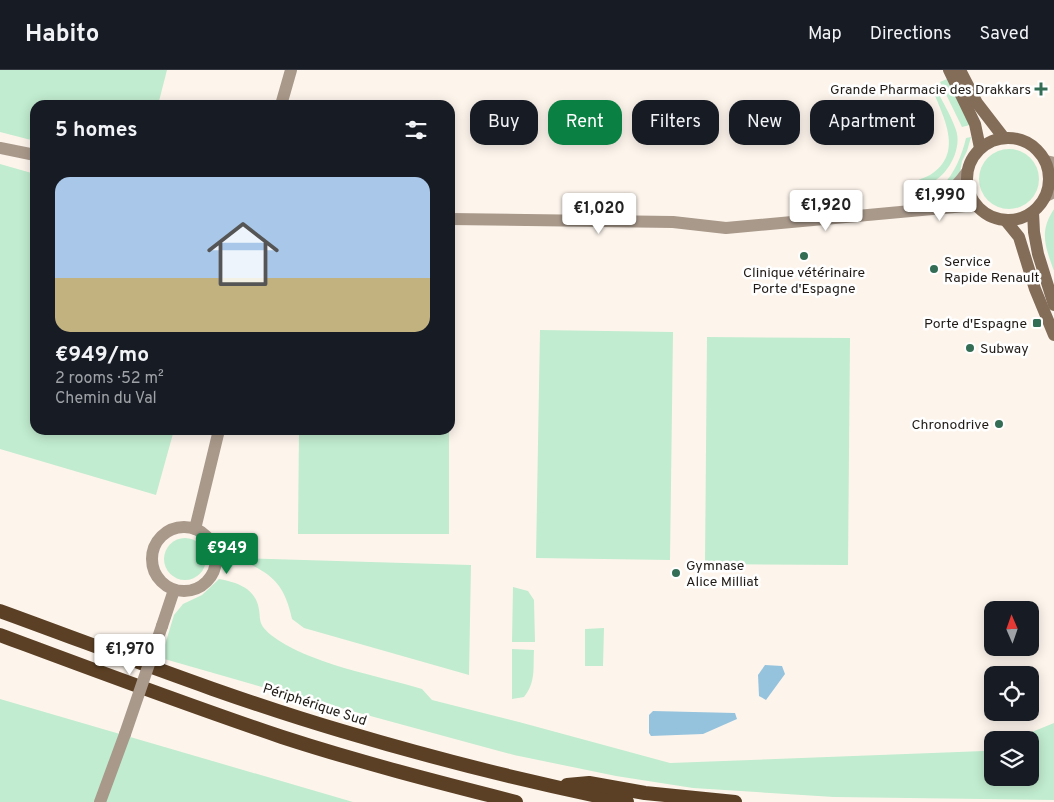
<!DOCTYPE html>
<meta charset="utf-8">
<style>
:root{--surface:#171b24;--page:#20242c;--text:#f1f3f6;--muted:#9ea1a6;--line:#363941;--accent:#0b8043}
body{margin:0;font-family:Overpass,sans-serif;background:var(--page);color:var(--text);height:100vh;display:flex;flex-direction:column;font-size:19px;white-space:nowrap}
*{box-sizing:border-box;margin:0}
p{font-size:16px;color:var(--muted)}
.icon{flex:none;width:28px;height:28px;fill:none;stroke:currentColor;stroke-width:2;stroke-linecap:round;stroke-linejoin:round}
.map{position:relative;flex:1;overflow:hidden}
.details{position:absolute;left:30px;top:30px;width:425px;height:335px;display:flex;flex-direction:column;background:var(--surface);border-radius:15px;box-shadow:0 2px 12px #0003}
.details>*{flex:none}
.guide{position:absolute;left:470px;top:30px;width:475px;height:45px;display:flex;gap:10px}
.needle{width:32px;rotate:358deg}
.tools{position:absolute;left:984px;top:531px;display:grid;gap:10px}
.tools a{display:grid;place-items:center;width:55px;height:55px;border-radius:10px;background:var(--surface);box-shadow:0 2px 12px #0003;font-size:25px}
.price{position:absolute;translate:-50% -42px;padding:0 11px;border-radius:5px;background:#fff;color:#222;font-size:16px;line-height:32px;filter:drop-shadow(0 1px 2px #0008)}
.price::after{content:'';position:absolute;left:50%;top:30px;width:15px;height:11px;margin-left:-8px;background:inherit;clip-path:polygon(0 0,100% 0,50% 100%)}
.price.on{background:var(--accent);color:#fff}
ul{padding:0;list-style:none}
li{display:grid;align-content:center;gap:10px;height:265px;padding:0 25px}
li+li{border-top:1px solid var(--line)}
li span{display:grid;place-items:center;height:155px;border-radius:15px;color:#555}
li>.icon{margin-inline-start:auto}
span .icon{width:90px;height:90px;fill:#fffc;stroke-width:1}
li b{font-size:21px}
h2{display:flex;justify-content:space-between;align-items:center;height:60px;padding:0 25px;font-size:21px}
.tag{padding:0 18px;border-radius:15px;background:var(--surface);box-shadow:0 2px 12px #0003;font-size:18px;line-height:45px}
.tag.on{background:var(--accent);color:#fff}
header{display:flex;align-items:center;gap:30px;box-sizing:border-box;height:70px;padding:0 25px;background:var(--surface);border-bottom:1px solid var(--line)}
header strong{font-size:24px}
nav{display:flex;gap:28px;margin-inline-start:auto;font-size:18px}
.map>svg:first-child{display:block}
.green{fill:#c1eccf}
.water{fill:#95c3dd}
.lines{fill:none;stroke-linecap:round;stroke-linejoin:round}
.minor{stroke:#a9998b;stroke-width:12}
.tertiary{stroke:#a9998b;stroke-width:12}
.secondary{stroke:#836d59;stroke-width:12}
.trunk{stroke:#5c4025;stroke-width:14}
.tertiary-bridge{stroke:#a9998b;stroke-width:12}
.poi-dot{fill:#336d55;stroke:#fff;stroke-width:2}
.labels{text-anchor:middle;stroke-width:5;stroke-linejoin:round;paint-order:stroke}
.poi-label{font-size:14px;fill:#201b16;stroke:#fff;text-anchor:end}
.street-label{font-size:14px;fill:#201b16;stroke:#fff}
</style>
<header>
<strong>Habito</strong>
<nav><a>Map</a><a>Directions</a><a>Saved</a></nav>
</header>
<div class="map">
<svg width="1054" height="732" viewBox="0 0 1054 732">
<rect width="100%" height="100%" fill="#fdf5ec"/>
<g class="green">
<path d="M0,0H167L158,35H35V71L0,62Z"/>
<path d="M947,9L970,55L962,57L940,12Z"/>
<path d="M935,17C942,31 951,45 956,60C962,77 950,102 934,111C927,115 919,116 912,118L909,115C915,110 923,109 930,105C965,83 943,47 932,18Z"/>
<path d="M971,67L967,81L962,91L960,102L945,121L942,116C955,103 962,85 966,68Z"/>
<circle cx="1009" cy="109" r="30"/>
<path d="M0,94L35,104V360H174L156,425L0,379Z"/>
<path d="M1054,139V201C1045,176 1039,162 1054,139Z"/>
<path d="M540,260L673,262L670,490L536,488Z"/>
<path d="M707,267L850,268L848,495L705,494Z"/>
<path d="M299,360H449V464H298Z"/>
<circle cx="185" cy="489" r="21"/>
<path d="M237,488L471,495L469,605L304,558L292,549C284,511 270,503 237,488Z"/>
<path d="M219,509C235,512 253,517 258,535C262,550 256,552 271,565C306,593 379,606 422,619L432,630L519,652L670,693L984,681L992,678V708H1030V670H1012L1054,653V730L834,727L693,718L616,706L514,685L319,632L297,627L161,588L174,545L183,534L202,525Z"/>
<path d="M513,517L528,521L534,530L535,572H512Z"/>
<path d="M604,558L603,596H585V559Z"/>
<path d="M512,579L534,580C533,599 536,612 524,627L512,629Z"/>
<path d="M0,629L353,732H0Z"/>
</g>
<g class="water">
<path d="M765,595L782,596L785,604L766,630L759,626L758,605Z"/>
<path d="M653,641L735,643L737,649L703,664L651,666L649,663V645Z"/>
</g>
<g class="lines">
<g class="minor">
<path d="M281,35L291,0"/>
<path d="M1046,91L1054,93"/>
<path d="M1046,126L1054,122"/>
</g>
<g class="tertiary">
<path d="M0,78L35,85"/>
<path d="M924,135C945,128 954,120 967,102"/>
<path d="M450,149L673,152L726,158L976,135"/>
<circle cx="184" cy="489" r="32"/>
<path d="M195,459L219,360"/>
<path d="M162,556L174,520"/>
<path d="M100,732L125,664"/>
</g>
<g class="secondary">
<path d="M949,0L975,54L980,78"/>
<path d="M960,0L977,33L1004,68"/>
<circle cx="1008" cy="109" r="41"/>
<path d="M1033,142L1034,162L1038,184L1054,235"/>
<path d="M1006,151L1019,167L1035,219L1054,265"/>
</g>
<g class="trunk">
<path d="M0,541C113,582 226,627 342,661C436,689 531,713 627,732"/>
<path d="M0,565C94,600 187,635 282,667C359,692 437,712 516,732"/>
<path d="M567,715L589,713L645,723L735,732"/>
</g>
<path class="tertiary-bridge" d="M125,664L162,556"/>
</g>
<g class="poi-dot">
<path d="M1038.5 11.5h5v5h5v5h-5v5h-5v-5h-5v-5h5z"/>
<circle cx="804" cy="186" r="5"/>
<circle cx="934" cy="199" r="5"/>
<rect x="1032" y="248" width="10" height="10" rx="2.5"/>
<circle cx="970" cy="278" r="5"/>
<circle cx="999" cy="354" r="5"/>
<circle cx="676" cy="503" r="5"/>
</g>
<g class="labels">
<g class="poi-label">
<text x="1031" y="24">Grande Pharmacie des Drakkars</text>
<text x="944" y="196" text-anchor="start">Service<tspan x="944" dy="16">Rapide Renault</tspan></text>
<text x="804" y="207" text-anchor="middle">Clinique vétérinaire<tspan x="804" dy="16">Porte d'Espagne</tspan></text>
<text x="1027" y="258">Porte d'Espagne</text>
<text x="980" y="283" text-anchor="start">Subway</text>
<text x="989" y="359">Chronodrive</text>
<text x="686" y="500" text-anchor="start">Gymnase<tspan x="686" dy="16">Alice Milliat</tspan></text>
</g>
<g class="street-label">
<text transform="translate(315 634) rotate(18)" y="5">Périphérique Sud</text>
</g>
</g>
</svg>
<div class="tools">
<a><svg class="needle" viewBox="-14 -14 28 28"><path d="M0-13l5 13h-10z" fill="#e53935"/><path d="M0 13l5-13h-10z" fill="#9ea1a6"/></svg></a>
<a><svg class="icon" aria-label="locate" viewBox="0 0 24 24"><circle cx="12" cy="12" r="6"/><path d="M12 2v4M12 18v4M2 12h4M18 12h4"/></svg></a>
<a><svg class="icon" aria-label="layers" viewBox="0 0 24 24"><path d="M12 4l9 5-9 5-9-5zM3 14l9 5 9-5"/></svg></a>
</div>
<b class="price" style="left:940px;top:152px">€1,990</b>
<b class="price" style="left:826px;top:162px">€1,920</b>
<b class="price" style="left:599px;top:165px">€1,020</b>
<b class="price on" style="left:227px;top:505px">€949</b>
<b class="price" style="left:130px;top:606px">€1,970</b>
<div class="guide">
<a class="tag">Buy</a>
<a class="tag on">Rent</a>
<a class="tag">Filters</a>
<a class="tag">New</a>
<a class="tag">Apartment</a>
</div>
<section class="details">
<h2>5 homes<svg class="icon" aria-label="filters" viewBox="0 0 24 24"><path d="M4 7h16M4 17h16"/><circle cx="9" cy="7" r="2"/><circle cx="15" cy="17" r="2"/></svg></h2>
<ul>
<li><span style="background:linear-gradient(#a9c7e8 65%,#c2b280 0)"><svg class="icon" aria-label="home" viewBox="0 0 24 24"><path d="M3 11l9-7 9 7M6 9v11h12V9"/></svg></span><div><b>€949/mo</b><p>2 rooms · 52 m²</p><p>Chemin du Val</p></div></li>
</ul>
</section>
</div>
